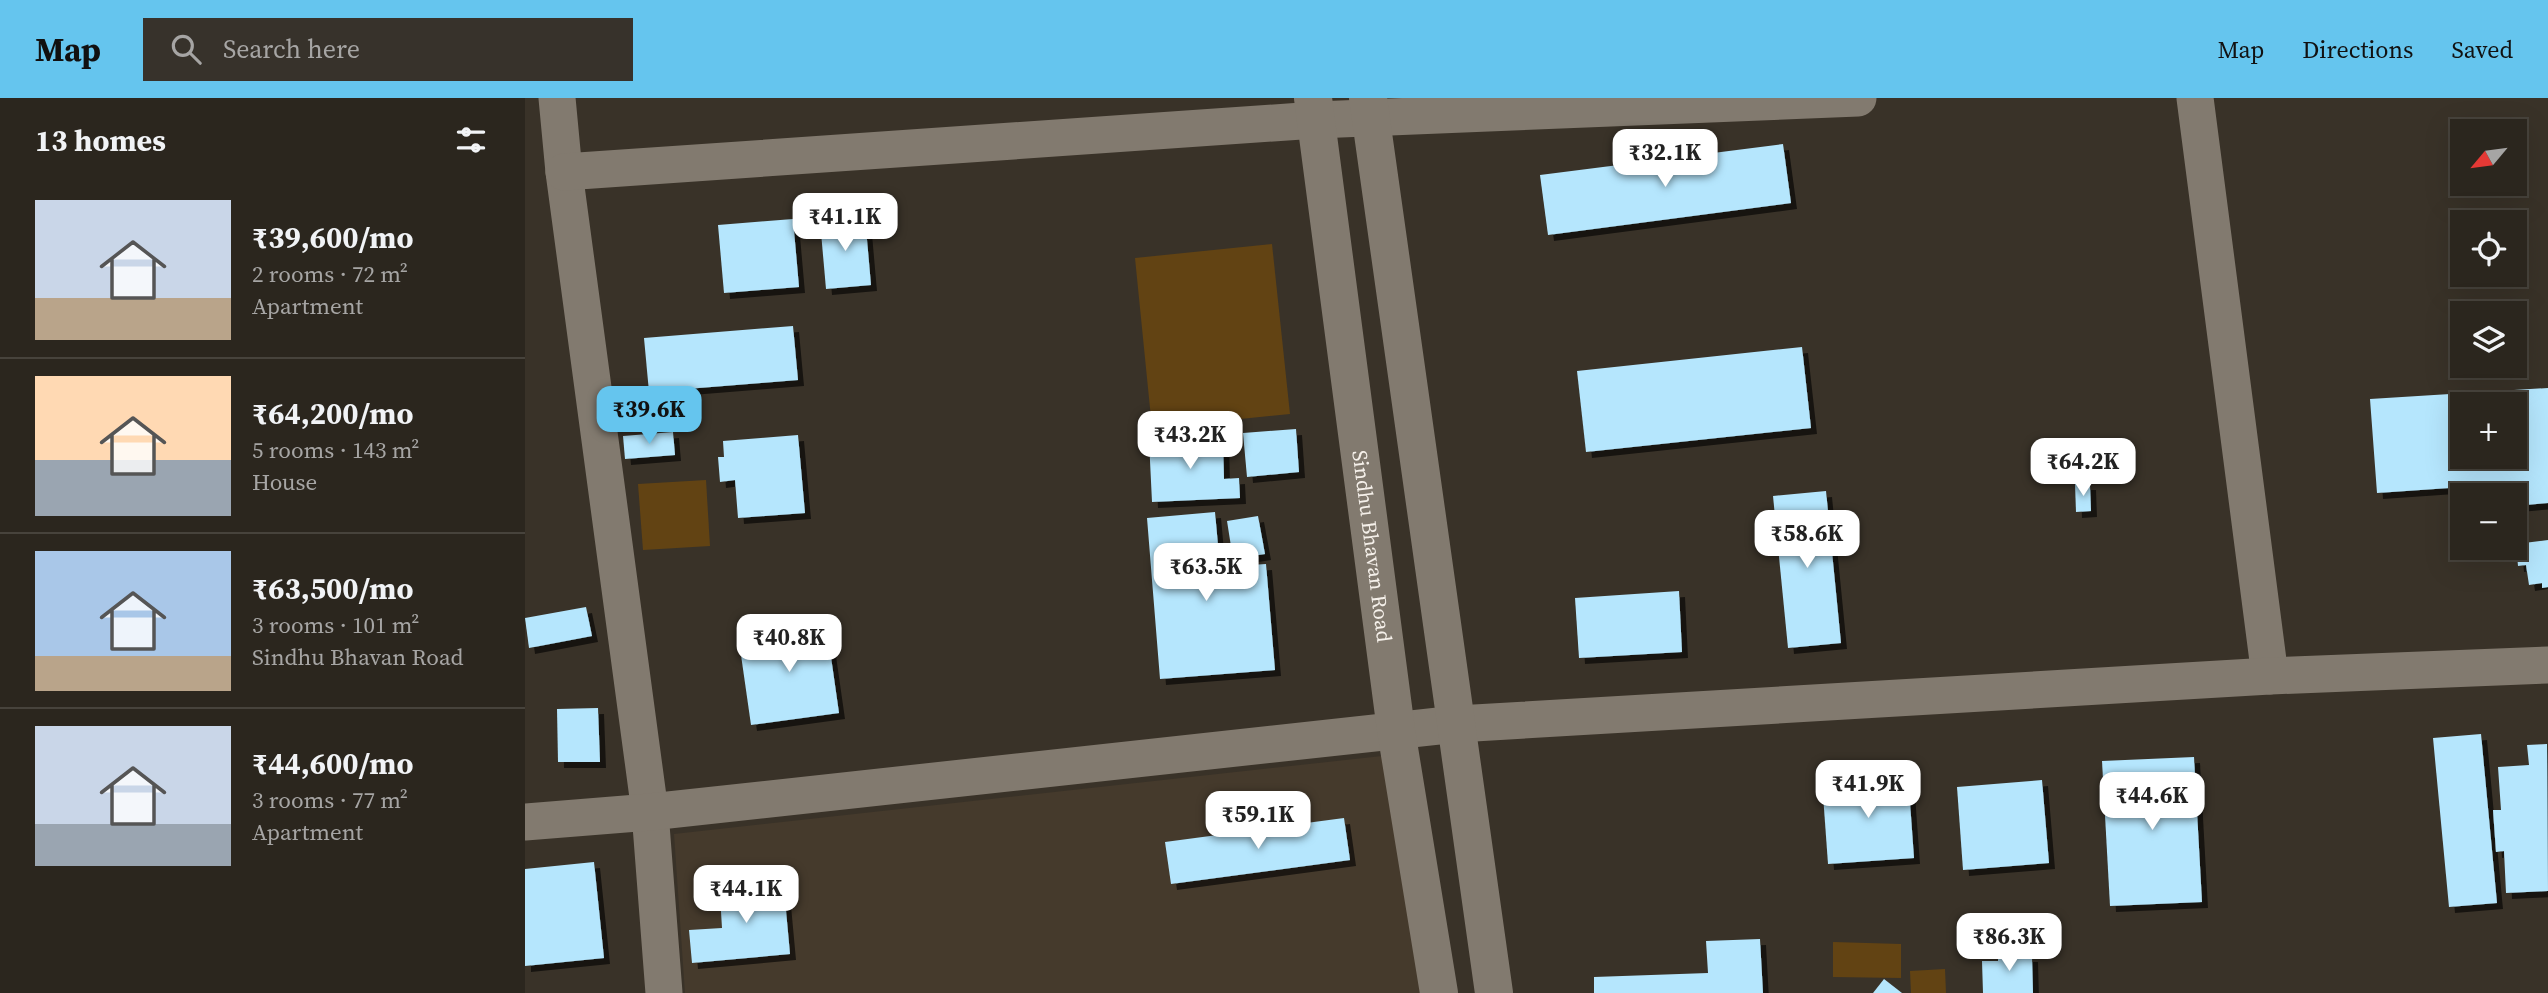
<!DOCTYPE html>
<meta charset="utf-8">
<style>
:root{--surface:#2b261e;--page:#37322b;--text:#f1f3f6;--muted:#a6a5a4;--line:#47433c;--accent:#65c5ee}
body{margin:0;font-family:"Source Serif 4",serif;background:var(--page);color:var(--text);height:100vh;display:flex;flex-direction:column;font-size:26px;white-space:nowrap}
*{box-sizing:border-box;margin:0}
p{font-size:23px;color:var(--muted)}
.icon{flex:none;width:38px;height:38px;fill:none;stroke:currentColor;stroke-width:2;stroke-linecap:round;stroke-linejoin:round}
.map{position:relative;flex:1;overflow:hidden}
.sheet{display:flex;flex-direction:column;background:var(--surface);width:525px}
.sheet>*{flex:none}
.needle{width:46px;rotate:241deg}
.fabs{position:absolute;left:1925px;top:21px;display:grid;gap:14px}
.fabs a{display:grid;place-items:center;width:77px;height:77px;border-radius:0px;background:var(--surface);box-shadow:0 7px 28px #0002,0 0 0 2px var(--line);font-size:35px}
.price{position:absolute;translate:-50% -60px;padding:0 16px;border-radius:14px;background:#fff;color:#222;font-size:23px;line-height:46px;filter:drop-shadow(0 2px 4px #0008)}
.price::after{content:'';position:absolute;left:50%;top:42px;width:21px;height:16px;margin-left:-10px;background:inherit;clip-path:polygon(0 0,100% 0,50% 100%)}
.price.selected{background:var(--accent);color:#111}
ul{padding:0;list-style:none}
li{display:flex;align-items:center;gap:21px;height:175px;padding:0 35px}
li+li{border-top:2px solid var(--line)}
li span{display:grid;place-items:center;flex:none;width:196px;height:140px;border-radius:0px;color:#555}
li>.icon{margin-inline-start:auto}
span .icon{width:84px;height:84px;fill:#fffc;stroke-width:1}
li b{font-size:30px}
h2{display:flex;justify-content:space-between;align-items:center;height:84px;padding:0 35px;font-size:30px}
header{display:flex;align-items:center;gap:42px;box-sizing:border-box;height:98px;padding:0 35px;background:var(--accent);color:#111}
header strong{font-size:33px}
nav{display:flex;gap:38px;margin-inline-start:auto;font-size:24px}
.search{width:490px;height:63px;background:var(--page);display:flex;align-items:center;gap:18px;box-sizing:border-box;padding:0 24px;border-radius:0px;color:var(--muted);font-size:26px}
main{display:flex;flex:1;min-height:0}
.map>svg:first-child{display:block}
.built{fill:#453a2c}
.green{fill:#624313}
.building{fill:#b5e6fd;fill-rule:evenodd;filter:url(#shadow)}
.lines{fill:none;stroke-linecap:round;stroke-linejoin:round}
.minor{stroke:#827a6f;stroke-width:37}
.secondary{stroke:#827a6f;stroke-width:38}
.labels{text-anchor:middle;stroke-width:7;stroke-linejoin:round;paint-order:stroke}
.street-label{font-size:21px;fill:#f5f0ea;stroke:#393228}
</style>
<header>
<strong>Map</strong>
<div class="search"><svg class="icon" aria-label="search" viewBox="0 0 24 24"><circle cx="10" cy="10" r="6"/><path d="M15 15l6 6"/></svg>Search here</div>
<nav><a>Map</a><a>Directions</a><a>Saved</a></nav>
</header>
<main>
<section class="sheet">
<h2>13 homes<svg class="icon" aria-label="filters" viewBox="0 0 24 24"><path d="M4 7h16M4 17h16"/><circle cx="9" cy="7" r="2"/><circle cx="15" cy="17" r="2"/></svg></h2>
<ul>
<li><span style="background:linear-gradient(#c9d6e8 70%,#b9a48a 0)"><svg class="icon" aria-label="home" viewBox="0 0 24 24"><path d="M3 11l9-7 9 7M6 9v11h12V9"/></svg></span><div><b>₹39,600/mo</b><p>2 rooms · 72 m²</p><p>Apartment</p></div></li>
<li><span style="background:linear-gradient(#ffd9b3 60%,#9aa5b1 0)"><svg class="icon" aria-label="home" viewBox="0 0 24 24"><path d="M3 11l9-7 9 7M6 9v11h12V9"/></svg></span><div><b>₹64,200/mo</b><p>5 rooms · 143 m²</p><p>House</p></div></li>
<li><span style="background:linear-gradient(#a9c7e8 75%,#b9a48a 0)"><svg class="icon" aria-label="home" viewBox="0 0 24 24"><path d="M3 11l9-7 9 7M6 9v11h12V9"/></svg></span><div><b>₹63,500/mo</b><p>3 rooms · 101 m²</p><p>Sindhu Bhavan Road</p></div></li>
<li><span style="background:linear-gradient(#c9d6e8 70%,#9aa5b1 0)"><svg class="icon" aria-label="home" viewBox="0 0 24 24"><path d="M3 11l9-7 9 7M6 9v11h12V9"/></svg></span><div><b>₹44,600/mo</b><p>3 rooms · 77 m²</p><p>Apartment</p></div></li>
</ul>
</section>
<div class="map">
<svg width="2023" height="895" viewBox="0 0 2023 895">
<defs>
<filter id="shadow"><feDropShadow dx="6" dy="6" stdDeviation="0" flood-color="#0009"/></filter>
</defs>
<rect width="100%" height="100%" fill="#393228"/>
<path class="built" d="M857,658L896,895H160L149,736Z"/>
<g class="green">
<path d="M747,146L765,316L627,330L610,160Z"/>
<path d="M181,382L185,448L118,452L113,386Z"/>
<path d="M1308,844L1376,846V880L1308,879Z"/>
<path d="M1420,871L1421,895H1386L1385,873Z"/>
</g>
<g class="building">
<path d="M1258,46L1266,105L1023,137L1015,77Z"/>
<path d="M340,119L346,187L301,191L295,123Z"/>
<path d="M268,121L274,189L199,195L193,127Z"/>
<path d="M268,228L273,282L124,294L119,240Z"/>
<path d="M1277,249L1286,330L1061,354L1052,273Z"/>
<path d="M2023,290V405L1990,408V397H1982V386L1852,395L1845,301ZM1937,306H1990V359H1937Z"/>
<path d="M771,331L774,374L722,379L718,335Z"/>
<path d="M148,334L150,357L100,361L98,338Z"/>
<path d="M273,337L280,415L213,420L210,382L195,384L193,359H199L198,343Z"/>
<path d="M698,339L699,381L714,380L715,400L627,404L624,342Z"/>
<path d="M1550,386H1565L1566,413L1551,414Z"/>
<path d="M1301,393L1316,545L1263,550L1248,398Z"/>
<path d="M690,414L695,469L741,466L750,572L635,581L622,420Z"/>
<path d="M733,418L740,456L708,461L702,423Z"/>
<path d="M2023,442V489L2017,490V485L2004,487L2001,467L1993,468L1991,446Z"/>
<path d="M1154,493L1157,554L1054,560L1050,500Z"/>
<path d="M61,509L67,538L4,550L0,520Z"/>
<path d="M301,524L314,615L226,627L213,536Z"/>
<path d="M73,610L75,664H33L32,611Z"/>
<path d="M1956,636L1972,805L1924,809L1908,640Z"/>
<path d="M2022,646L2023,793L1981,795L1979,753L1971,754L1968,712H1976L1973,669L2004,667L2002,647Z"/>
<path d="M1669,659L1677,804L1585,808L1577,663Z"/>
<path d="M1383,677L1389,760L1303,766L1297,683Z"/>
<path d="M1517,682L1524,765L1438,772L1432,689Z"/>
<path d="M819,720L825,762L646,786L640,744Z"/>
<path d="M69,764L79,860L0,868V771Z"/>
<path d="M258,780L265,856L167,865L164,832L197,830L195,797L218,795L217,784Z"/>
<path d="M1235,841L1238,895H1069V879L1183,875L1181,843Z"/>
<path d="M1473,851H1499V858H1507L1508,895H1458L1457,863H1473Z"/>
<path d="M1359,881L1377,895H1348Z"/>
</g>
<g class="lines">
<g class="minor">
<path d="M32,0L39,74L125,714L139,895"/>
<path d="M1670,0L1745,578"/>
<path d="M39,74L791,22L1333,0"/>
<path d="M0,724L125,714L932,626L1745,578L2023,567"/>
</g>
<g class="secondary">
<path id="s1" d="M788,0L871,632L914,895"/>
<path d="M843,0L969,895"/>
</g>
</g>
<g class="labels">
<g class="street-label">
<text dy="7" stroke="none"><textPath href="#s1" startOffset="452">Sindhu Bhavan Road</textPath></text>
</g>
</g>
</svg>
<div class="fabs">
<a><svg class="needle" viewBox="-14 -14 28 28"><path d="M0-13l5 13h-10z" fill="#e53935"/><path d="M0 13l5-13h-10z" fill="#a6a5a4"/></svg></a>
<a><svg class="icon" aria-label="locate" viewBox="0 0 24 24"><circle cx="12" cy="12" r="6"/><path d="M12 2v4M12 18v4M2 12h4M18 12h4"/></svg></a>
<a><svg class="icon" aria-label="layers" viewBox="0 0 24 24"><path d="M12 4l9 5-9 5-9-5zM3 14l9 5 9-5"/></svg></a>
<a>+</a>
<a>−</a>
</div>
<b class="price" style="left:1140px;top:91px">₹32.1K</b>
<b class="price" style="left:320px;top:155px">₹41.1K</b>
<b class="price selected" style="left:124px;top:348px">₹39.6K</b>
<b class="price" style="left:665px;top:373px">₹43.2K</b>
<b class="price" style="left:1558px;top:400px">₹64.2K</b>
<b class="price" style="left:1282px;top:472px">₹58.6K</b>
<b class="price" style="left:681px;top:505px">₹63.5K</b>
<b class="price" style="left:264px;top:576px">₹40.8K</b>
<b class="price" style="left:1343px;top:722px">₹41.9K</b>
<b class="price" style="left:1627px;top:734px">₹44.6K</b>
<b class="price" style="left:733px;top:753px">₹59.1K</b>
<b class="price" style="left:221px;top:827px">₹44.1K</b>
<b class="price" style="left:1484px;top:875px">₹86.3K</b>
</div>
</main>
